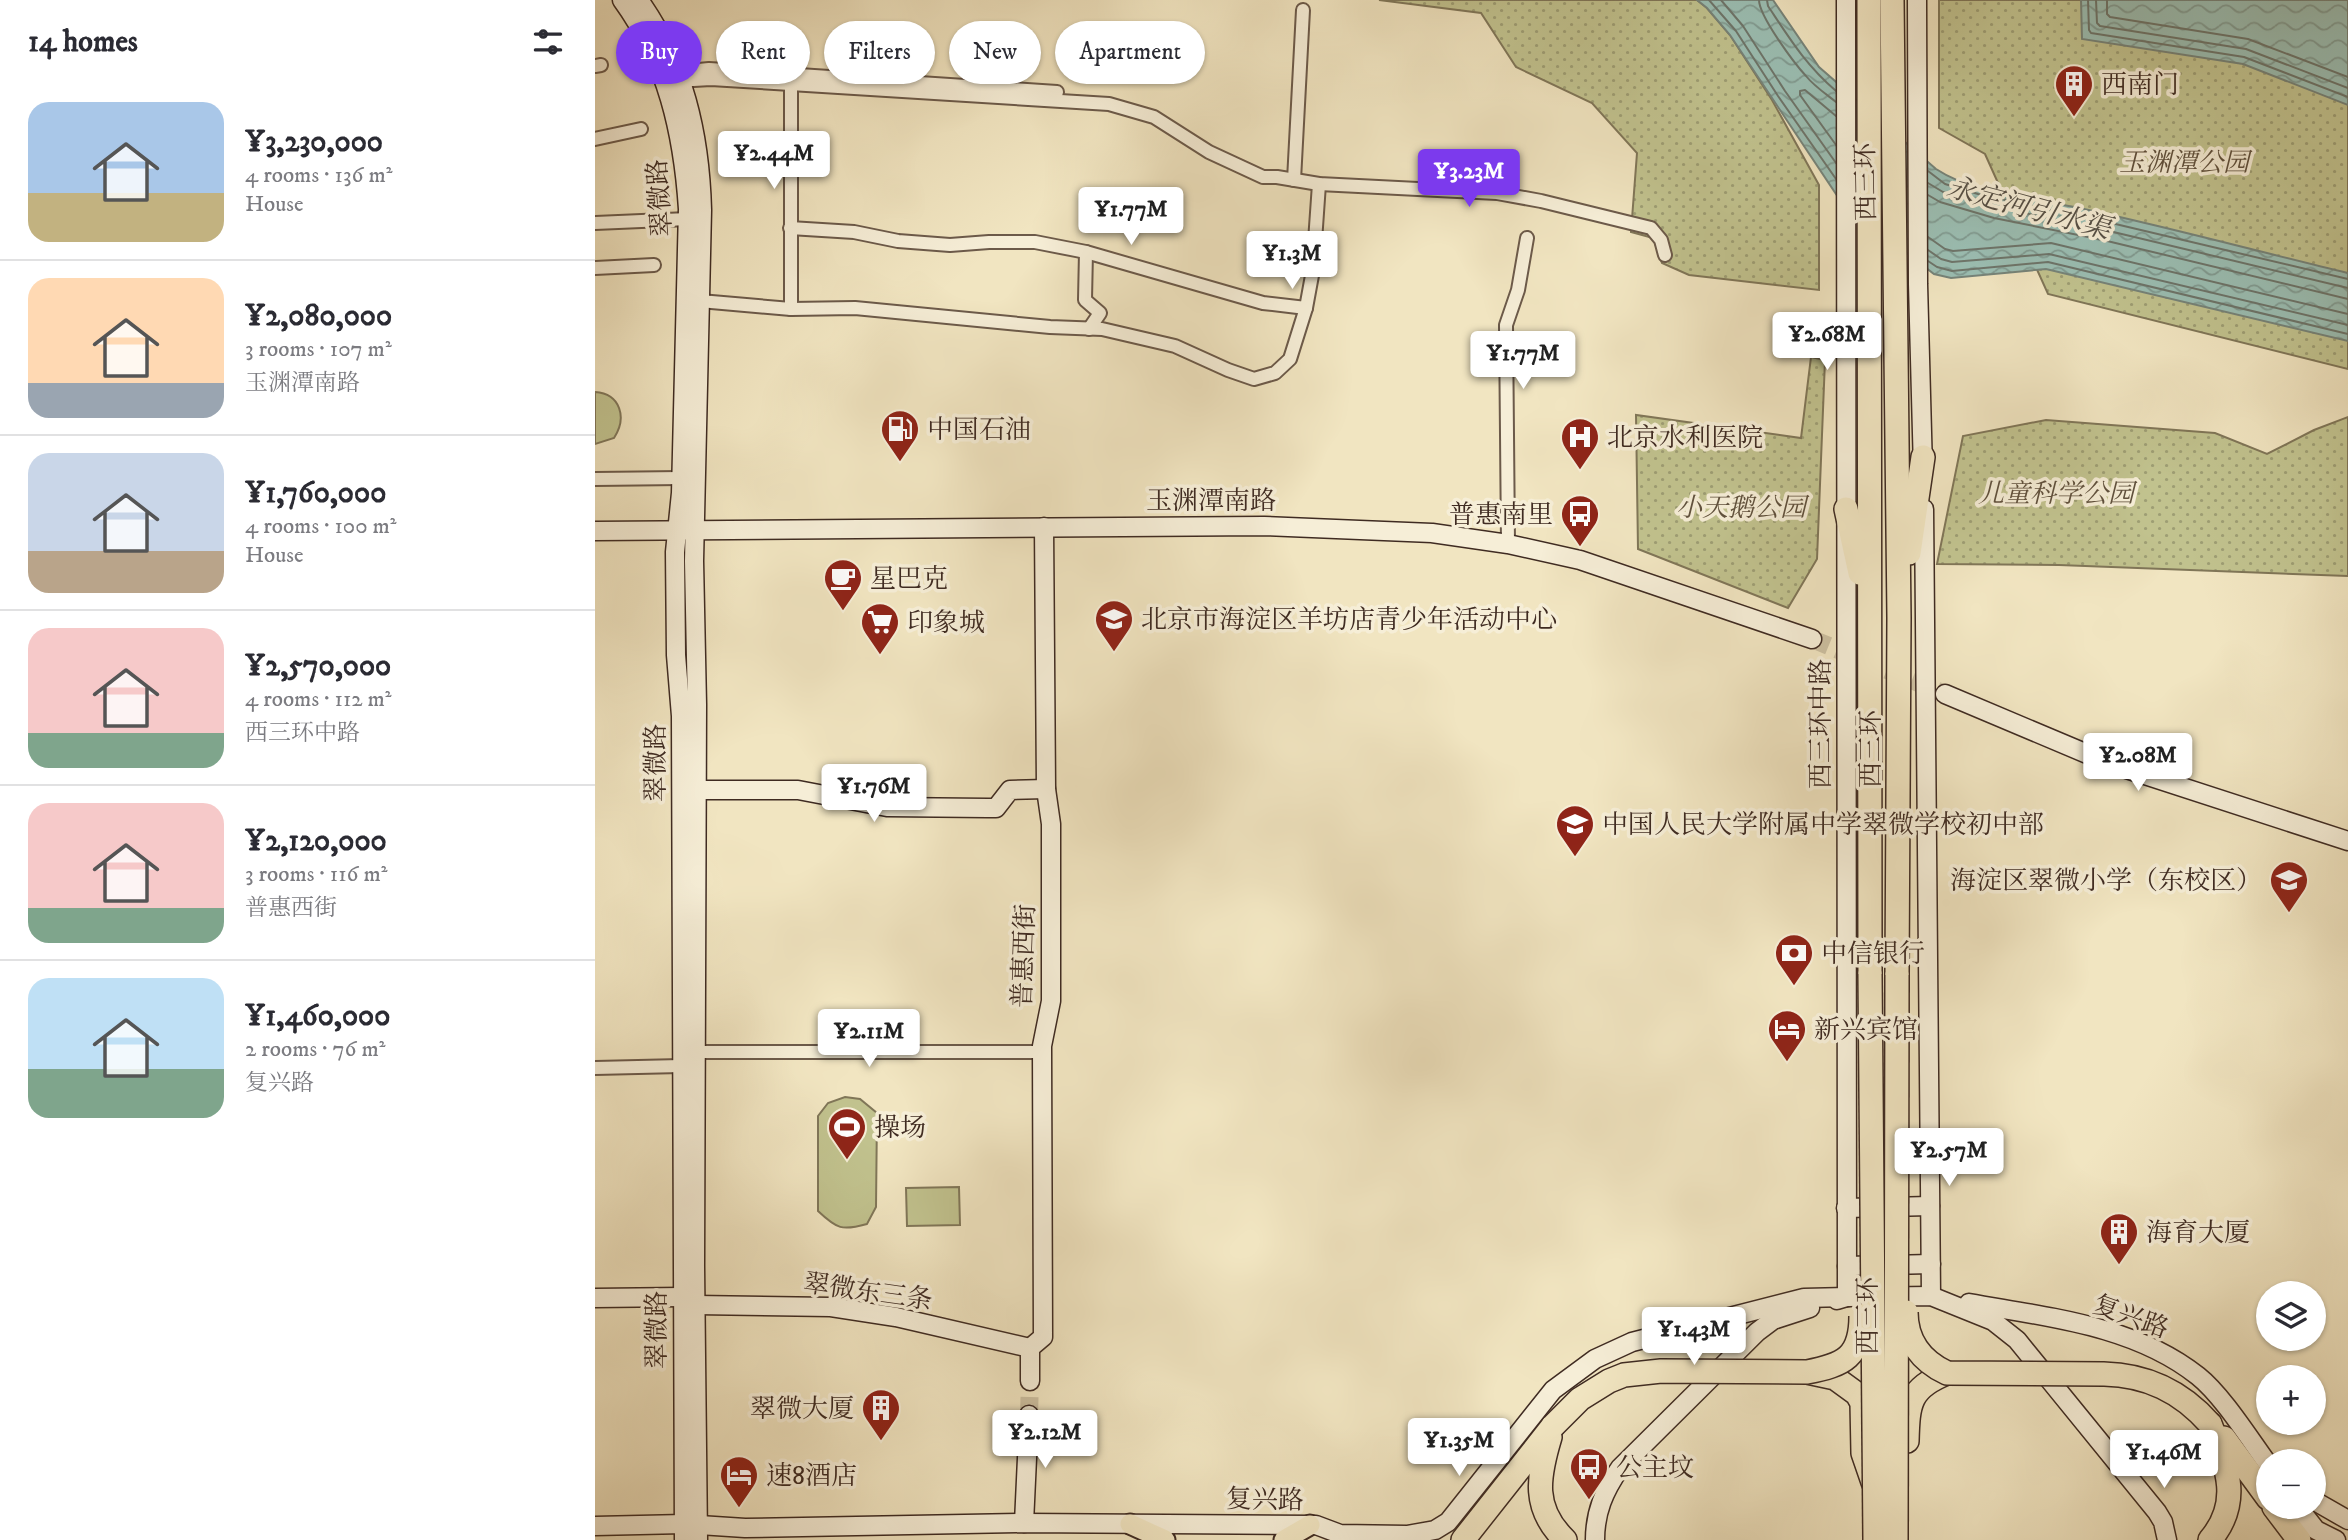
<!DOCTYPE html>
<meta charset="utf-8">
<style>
:root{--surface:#fff;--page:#f7f7f7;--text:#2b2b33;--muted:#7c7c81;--line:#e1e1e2;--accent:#7c3aed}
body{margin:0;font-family:"IM FELL DW Pica","Noto Serif SC",serif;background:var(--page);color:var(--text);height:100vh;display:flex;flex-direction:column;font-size:26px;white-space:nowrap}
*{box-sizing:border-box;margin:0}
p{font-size:23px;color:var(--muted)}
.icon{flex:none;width:38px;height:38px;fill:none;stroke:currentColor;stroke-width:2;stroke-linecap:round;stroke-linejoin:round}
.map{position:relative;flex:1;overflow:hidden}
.panel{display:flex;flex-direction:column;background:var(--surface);width:595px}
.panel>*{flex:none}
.banner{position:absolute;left:21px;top:21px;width:665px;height:63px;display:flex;gap:14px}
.tools{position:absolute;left:1661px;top:1281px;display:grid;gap:14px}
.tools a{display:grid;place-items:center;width:70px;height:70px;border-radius:50%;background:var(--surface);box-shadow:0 2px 5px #0004;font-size:35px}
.price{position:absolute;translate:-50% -60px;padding:0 16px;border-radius:7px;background:#fff;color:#222;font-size:23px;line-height:46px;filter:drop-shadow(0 2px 4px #0008)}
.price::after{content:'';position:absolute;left:50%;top:42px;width:21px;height:16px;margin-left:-10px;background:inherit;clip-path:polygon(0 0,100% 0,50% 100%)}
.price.current{background:var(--accent);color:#fff}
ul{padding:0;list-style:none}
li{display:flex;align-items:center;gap:21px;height:175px;padding:0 28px}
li+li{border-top:2px solid var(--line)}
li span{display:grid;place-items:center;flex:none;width:196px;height:140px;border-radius:21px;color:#555}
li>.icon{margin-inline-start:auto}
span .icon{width:84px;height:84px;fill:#fffc;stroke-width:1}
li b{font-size:30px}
h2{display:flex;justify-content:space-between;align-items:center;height:84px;padding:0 28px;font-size:30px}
.pill{padding:0 24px;border-radius:32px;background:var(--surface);box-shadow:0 2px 5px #0004;font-size:24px;line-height:63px}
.pill.current{background:var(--accent);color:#fff}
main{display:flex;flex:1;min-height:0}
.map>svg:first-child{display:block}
.green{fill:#c1c28e;stroke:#807658;stroke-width:2}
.park{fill:url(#park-dots);stroke:#807658;stroke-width:2}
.water{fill:url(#water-waves);stroke:#76847a;stroke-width:2}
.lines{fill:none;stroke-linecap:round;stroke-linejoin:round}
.shore{stroke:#6d756b;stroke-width:2}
.secondary-tunnel{stroke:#cdc0a1;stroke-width:18;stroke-dasharray:18 9;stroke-linecap:butt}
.street-casing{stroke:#6c5a4a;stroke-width:16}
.secondary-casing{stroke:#3f2b22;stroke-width:21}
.primary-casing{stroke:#3f2b22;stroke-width:23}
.highway-casing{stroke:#3f2b22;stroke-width:26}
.street{stroke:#f6eed7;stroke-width:12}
.secondary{stroke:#f6eed7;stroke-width:18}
.primary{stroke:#f1e5c1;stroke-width:19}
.highway{stroke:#f1e5c1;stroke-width:23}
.highway-bridge-casing{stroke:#3f2b22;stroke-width:26;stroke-linecap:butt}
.highway-bridge{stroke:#f1e5c1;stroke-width:23}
.labels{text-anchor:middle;stroke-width:7;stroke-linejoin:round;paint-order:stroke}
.poi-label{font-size:26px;fill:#3f2b22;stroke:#f6eed7;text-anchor:start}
.park-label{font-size:26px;font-style:italic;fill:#60513d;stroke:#f6eed7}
.street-label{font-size:26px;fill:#3f2b22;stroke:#f6eed7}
.water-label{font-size:28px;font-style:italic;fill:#565046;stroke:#f6eed7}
</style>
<main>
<section class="panel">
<h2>14 homes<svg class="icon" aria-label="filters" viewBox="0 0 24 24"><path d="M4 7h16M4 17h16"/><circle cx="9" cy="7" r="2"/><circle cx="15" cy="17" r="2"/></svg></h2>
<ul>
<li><span style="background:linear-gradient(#a9c7e8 65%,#c2b280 0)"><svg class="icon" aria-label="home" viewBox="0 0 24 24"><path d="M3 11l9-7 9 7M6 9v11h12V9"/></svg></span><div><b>¥3,230,000</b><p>4 rooms · 136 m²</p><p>House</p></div></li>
<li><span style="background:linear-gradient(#ffd9b3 75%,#9aa5b1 0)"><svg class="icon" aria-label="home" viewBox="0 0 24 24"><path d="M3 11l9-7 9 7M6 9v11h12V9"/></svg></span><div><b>¥2,080,000</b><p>3 rooms · 107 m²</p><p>玉渊潭南路</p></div></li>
<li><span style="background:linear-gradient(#c9d6e8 70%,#b9a48a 0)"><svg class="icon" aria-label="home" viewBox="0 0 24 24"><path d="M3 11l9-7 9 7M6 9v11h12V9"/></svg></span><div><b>¥1,760,000</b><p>4 rooms · 100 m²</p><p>House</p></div></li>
<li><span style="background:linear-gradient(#f6c9c9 75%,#7fa58c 0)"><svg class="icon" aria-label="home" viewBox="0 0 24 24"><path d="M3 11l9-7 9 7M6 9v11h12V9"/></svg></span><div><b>¥2,570,000</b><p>4 rooms · 112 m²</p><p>西三环中路</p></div></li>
<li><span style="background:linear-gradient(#f6c9c9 75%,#7fa58c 0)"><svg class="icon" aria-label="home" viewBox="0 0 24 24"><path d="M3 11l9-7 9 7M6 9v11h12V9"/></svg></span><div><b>¥2,120,000</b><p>3 rooms · 116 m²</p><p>普惠西街</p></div></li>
<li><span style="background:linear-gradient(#bfe0f5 65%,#7fa58c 0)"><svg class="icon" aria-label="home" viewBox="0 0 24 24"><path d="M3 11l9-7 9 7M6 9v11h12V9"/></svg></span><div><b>¥1,460,000</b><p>2 rooms · 76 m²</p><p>复兴路</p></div></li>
</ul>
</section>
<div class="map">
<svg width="1753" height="1540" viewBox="0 0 1753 1540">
<defs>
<pattern id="park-dots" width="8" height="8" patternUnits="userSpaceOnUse" patternTransform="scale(1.75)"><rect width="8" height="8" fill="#c1c28e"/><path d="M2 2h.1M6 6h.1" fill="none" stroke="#9e9e74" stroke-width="1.8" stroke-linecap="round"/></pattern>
<pattern id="water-waves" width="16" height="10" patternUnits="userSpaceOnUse" patternTransform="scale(1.75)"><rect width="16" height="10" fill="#9bbfb4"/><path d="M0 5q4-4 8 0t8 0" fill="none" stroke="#809b92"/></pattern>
</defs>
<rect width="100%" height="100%" fill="#f1e5c1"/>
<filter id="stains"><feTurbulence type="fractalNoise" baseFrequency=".00286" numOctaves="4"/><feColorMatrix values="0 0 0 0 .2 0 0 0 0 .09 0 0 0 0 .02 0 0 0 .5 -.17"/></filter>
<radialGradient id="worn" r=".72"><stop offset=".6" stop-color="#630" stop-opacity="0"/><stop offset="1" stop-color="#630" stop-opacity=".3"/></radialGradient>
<g class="green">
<path d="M0,392C26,394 32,418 19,438L0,444Z"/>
<path d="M250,1097L265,1099L282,1113L281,1207L272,1224C247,1231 242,1229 223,1211V1116L233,1103Z"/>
<path d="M364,1187L365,1225L312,1226L311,1188Z"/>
</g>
<g class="park">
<path d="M784,0H1102L1112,8L1135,35L1177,100L1224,185V290L1094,275L1067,263L1058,238L1036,232L1042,153L997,103L921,67L886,13Z"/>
<path d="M1344,0H1753V369L1453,294L1390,154L1344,128Z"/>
<path d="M1216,357L1230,360L1222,559L1193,608L1043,549L1041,415L1206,438Z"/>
<path d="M1753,417V576L1464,565L1342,564L1368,436L1451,420L1620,433L1672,454L1719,430Z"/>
</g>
<g class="water">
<path d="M1102,0H1178L1224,67L1341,169C1380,195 1443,199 1489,209C1577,228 1665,252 1753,273V341L1451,269L1356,278L1339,274L1247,203L1135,35L1112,8Z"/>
<path d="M1486,0H1753V105L1648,64L1487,39Z"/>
</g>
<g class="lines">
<g class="shore">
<path d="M1114,0L1141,31L1183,96L1241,179"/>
<path d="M1126,0L1148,26L1190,91L1241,163"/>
<path d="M1164,0C1164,16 1199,63 1211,76C1219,86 1231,94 1241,102"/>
<path d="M1172,0L1173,6C1195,39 1210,64 1241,91"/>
<path d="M1493,0L1494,30L1496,33L1649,57L1753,97"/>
<path d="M1501,0L1502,23L1505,26L1651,49L1753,88"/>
<path d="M1512,0V14L1515,17L1653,39L1753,77"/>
<path d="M1241,116L1210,90L1205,91V95L1241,145"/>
<path d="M1333,171L1350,184L1383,194L1512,222L1753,279"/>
<path d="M1333,183L1348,192L1401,207L1510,230L1753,288"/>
<path d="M1333,195L1345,202L1399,218L1508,240L1753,299"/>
<path d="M1333,237L1350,249L1358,251L1456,243L1753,314"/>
<path d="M1333,250L1346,259L1357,262L1454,254L1753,325"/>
<path d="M1333,261L1342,267L1357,271L1453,262L1753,334"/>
</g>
<g class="secondary-tunnel">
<path d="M1217,639L1350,694"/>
<path d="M434,1415L435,1381"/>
</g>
<defs>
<g id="street">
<path d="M0,66L6,65"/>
<path d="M77,76L83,72L114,69L462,92"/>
<path d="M196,77V309"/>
<path d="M81,81L116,79L514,104L559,117L614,152L668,177H682L724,184L902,193L946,201L1056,228L1066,240L1070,255"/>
<path d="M0,139L46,129"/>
<path d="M699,180L708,10"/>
<path d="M0,223L93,219"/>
<path d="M195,228L259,232L303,241L355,245L394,242H440L491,252L668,303L711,308"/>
<path d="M491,252L490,300L505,313L494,329"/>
<path d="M0,268L59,265"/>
<path d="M105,301L196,309L260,308L455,327L507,329L580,346L633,370L659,379L680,373L695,359L711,308L718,270L724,184"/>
<path d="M0,479L86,478"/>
<path d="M913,544L911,325L923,290L932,238"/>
<path d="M102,1052H447"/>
<path d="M0,1068L86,1066"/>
</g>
<g id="secondary">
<path d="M27,0C72,62 88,133 93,209L86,493L80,552L81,655L86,716L89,1540"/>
<path d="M44,0C89,63 105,134 107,210L99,561L102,705L100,1266L103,1540"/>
<path d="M1251,0L1252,1297"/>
<path d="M1322,0L1323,284L1328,470"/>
<path d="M1329,509L1336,1296"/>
<path d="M0,531L669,526L837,533L913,544L985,560L1217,639"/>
<path d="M1350,694L1516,764L1753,841"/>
<path d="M101,790H203L292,807L393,808H401L415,790L451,789"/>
<path d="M1251,1208L1335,1206"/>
<path d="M1252,1266L1336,1264"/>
<path d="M0,1298L87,1297"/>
<path d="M1242,1300L1252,1297L1336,1296L1398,1321L1422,1340L1562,1512L1568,1522L1572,1540"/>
<path d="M1374,1303C1451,1317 1539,1325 1603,1376C1627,1395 1654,1438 1673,1464"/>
<path d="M101,1305L236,1307L301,1317L435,1348"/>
<path d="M435,1381V1348L448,1337L447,1046L456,1001V824L451,789L449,527"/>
<path d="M1718,1500L1753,1520"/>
<path d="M1703,1507L1721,1530L1741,1540"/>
<path d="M429,1523L434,1415"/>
<path d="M0,1526L89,1524L150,1528L429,1523L721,1525L745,1534L812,1535L840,1530L853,1522L958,1390L1000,1359L1037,1342L1209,1298L1252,1297"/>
<path d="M1000,1540C1000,1512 1009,1491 1025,1468L1162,1332L1178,1320L1215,1308"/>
</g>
<g id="primary">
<path d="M535,1524L570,1540"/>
<path d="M689,1540L715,1525"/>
</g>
<g id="highway">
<path d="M1274,0L1275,974"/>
<path d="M1297,0L1304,618L1302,975"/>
<path d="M1251,509L1265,573"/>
<path d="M1314,553L1328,457"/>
<path d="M1212,1372L1240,1378L1262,1394L1267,1403L1268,1453L1278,1482"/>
<path d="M1615,1424C1631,1465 1648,1501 1615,1540"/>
<path d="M955,1437C943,1477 937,1508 970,1540"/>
<path d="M1629,1438L1673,1498"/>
<path d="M1312,1441C1313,1404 1314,1388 1352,1373"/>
<path d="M1679,1507L1704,1540"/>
<path d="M868,1540L958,1426"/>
</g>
</defs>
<use href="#street" class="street-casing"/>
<use href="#secondary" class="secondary-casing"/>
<use href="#primary" class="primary-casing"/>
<use href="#highway" class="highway-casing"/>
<use href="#street" class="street"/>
<use href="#secondary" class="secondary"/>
<use href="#primary" class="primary"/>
<use href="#highway" class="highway"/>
<defs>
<g id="highway-bridge">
<path d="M1275,974L1280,1540"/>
<path d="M1311,1312C1311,1341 1326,1361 1352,1373L1509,1374C1552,1375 1586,1391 1615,1424"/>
<path d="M958,1426L985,1399L1014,1381L1029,1375L1066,1371L1212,1372C1249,1365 1266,1357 1266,1316"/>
<path d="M1301,1540L1302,975"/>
</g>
</defs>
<use href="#highway-bridge" class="highway-bridge-casing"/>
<use href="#highway-bridge" class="highway-bridge"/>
</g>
<defs>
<symbol id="building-pin" viewBox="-11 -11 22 30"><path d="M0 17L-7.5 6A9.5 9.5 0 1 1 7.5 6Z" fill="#8f2418" stroke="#f6eed7"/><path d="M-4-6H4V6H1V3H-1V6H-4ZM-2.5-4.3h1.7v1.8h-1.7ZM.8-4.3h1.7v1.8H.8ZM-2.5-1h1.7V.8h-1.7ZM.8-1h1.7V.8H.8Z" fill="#fff"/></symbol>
<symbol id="fuel-pin" viewBox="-11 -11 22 30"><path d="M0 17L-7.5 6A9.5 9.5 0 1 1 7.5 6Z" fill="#8f2418" stroke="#f6eed7"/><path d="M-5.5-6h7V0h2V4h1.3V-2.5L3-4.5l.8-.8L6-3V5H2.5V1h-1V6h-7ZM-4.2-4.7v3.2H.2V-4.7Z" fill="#fff"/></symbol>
<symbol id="hospital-pin" viewBox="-11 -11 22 30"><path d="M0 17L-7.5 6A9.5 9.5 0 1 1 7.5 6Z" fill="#8f2418" stroke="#f6eed7"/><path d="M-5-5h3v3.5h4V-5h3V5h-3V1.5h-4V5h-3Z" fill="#fff"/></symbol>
<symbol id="bus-pin" viewBox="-11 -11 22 30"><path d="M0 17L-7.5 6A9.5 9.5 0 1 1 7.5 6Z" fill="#8f2418" stroke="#f6eed7"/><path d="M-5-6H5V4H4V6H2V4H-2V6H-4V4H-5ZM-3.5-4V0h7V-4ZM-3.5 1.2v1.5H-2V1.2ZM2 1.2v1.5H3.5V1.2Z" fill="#fff"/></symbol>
<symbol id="cafe-pin" viewBox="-11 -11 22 30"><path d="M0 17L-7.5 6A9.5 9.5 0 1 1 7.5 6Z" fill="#8f2418" stroke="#f6eed7"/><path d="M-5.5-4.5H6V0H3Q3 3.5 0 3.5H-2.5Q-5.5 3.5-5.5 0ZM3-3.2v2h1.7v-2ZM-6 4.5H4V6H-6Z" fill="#fff"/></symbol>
<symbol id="school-pin" viewBox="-11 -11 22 30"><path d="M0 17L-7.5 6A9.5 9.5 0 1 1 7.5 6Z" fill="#8f2418" stroke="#f6eed7"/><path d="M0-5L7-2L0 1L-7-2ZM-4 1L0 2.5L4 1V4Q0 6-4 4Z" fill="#fff"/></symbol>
<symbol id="supermarket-pin" viewBox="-11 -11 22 30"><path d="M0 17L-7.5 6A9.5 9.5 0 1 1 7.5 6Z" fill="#8f2418" stroke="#f6eed7"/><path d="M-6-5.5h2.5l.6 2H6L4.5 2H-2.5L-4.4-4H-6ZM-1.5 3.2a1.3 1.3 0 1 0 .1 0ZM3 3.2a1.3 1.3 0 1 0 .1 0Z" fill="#fff"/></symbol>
<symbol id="bank-pin" viewBox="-11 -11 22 30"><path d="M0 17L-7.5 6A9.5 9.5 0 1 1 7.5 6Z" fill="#8f2418" stroke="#f6eed7"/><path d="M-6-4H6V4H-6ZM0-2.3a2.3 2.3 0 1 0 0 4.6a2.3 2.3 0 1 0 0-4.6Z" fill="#fff"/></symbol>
<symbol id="hotel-pin" viewBox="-11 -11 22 30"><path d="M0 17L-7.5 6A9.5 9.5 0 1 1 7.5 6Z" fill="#8f2418" stroke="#f6eed7"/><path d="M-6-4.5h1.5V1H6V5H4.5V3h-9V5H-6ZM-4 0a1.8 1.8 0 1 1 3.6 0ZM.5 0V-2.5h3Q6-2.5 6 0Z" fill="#fff"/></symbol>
<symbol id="stadium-pin" viewBox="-11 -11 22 30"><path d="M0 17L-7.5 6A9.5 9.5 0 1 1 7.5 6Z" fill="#8f2418" stroke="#f6eed7"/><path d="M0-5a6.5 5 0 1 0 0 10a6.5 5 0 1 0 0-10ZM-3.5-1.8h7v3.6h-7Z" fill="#fff"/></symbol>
</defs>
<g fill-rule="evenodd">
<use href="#building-pin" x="1457" y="62" width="44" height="60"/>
<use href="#fuel-pin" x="283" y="407" width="44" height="60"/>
<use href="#hospital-pin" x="963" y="415" width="44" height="60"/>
<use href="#bus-pin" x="963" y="492" width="44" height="60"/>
<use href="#cafe-pin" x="226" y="556" width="44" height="60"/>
<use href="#school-pin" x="497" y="597" width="44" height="60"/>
<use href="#supermarket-pin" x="263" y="600" width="44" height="60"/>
<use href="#school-pin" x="958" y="802" width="44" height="60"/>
<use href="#school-pin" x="1672" y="858" width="44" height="60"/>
<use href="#bank-pin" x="1177" y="931" width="44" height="60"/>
<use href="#hotel-pin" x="1170" y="1007" width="44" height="60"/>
<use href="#stadium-pin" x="230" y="1105" width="44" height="60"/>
<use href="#building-pin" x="1502" y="1210" width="44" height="60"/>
<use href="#building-pin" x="264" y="1386" width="44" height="60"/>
<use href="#bus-pin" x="972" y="1445" width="44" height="60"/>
<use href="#hotel-pin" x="122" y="1453" width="44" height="60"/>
</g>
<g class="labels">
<g class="poi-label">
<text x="1506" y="93">西南门</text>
<text x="332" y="438">中国石油</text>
<text x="1012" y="446">北京水利医院</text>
<text x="958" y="523" text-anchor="end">普惠南里</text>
<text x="275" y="587">星巴克</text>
<text x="546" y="628">北京市海淀区羊坊店青少年活动中心</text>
<text x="312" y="631">印象城</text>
<text x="1007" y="833">中国人民大学附属中学翠微学校初中部</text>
<text x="1667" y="889" text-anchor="end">海淀区翠微小学（东校区）</text>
<text x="1226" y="962">中信银行</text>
<text x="1219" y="1038">新兴宾馆</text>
<text x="279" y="1136">操场</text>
<text x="1551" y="1241">海育大厦</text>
<text x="259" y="1417" text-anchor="end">翠微大厦</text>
<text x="1021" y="1476">公主坟</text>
<text x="171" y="1484">速8酒店</text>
</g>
<g class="park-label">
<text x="1589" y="171">玉渊潭公园</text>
<text x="1461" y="502">儿童科学公园</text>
<text x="1146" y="516">小天鹅公园</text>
</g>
<g class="street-label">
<text transform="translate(1270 182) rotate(-91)" y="9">西三环</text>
<text transform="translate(64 198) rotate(-94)" y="9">翠微路</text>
<text x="616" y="509">玉渊潭南路</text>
<text transform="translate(1225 724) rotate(-90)" y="9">西三环中路</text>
<text transform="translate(1275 749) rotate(-90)" y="9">西三环</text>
<text transform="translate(60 763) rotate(-90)" y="9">翠微路</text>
<text transform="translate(428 956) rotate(-88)" y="9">普惠西街</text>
<text transform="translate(273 1291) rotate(8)" y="9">翠微东三条</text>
<text transform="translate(1272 1316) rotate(-90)" y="9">西三环</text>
<text transform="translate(1536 1316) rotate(20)" y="9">复兴路</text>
<text transform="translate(61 1330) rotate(-90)" y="9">翠微路</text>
<text transform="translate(670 1499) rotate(1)" y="9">复兴路</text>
</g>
<g class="water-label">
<text transform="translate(1434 207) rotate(15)" y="10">永定河引水渠</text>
</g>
</g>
<rect width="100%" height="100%" filter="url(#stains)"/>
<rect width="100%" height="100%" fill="url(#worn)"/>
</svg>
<div class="tools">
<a><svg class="icon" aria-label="layers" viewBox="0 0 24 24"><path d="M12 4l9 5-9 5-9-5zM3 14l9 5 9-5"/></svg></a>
<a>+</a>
<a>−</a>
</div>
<b class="price" style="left:179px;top:191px">¥2.44M</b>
<b class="price current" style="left:874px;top:209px">¥3.23M</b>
<b class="price" style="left:536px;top:247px">¥1.77M</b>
<b class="price" style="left:697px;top:291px">¥1.3M</b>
<b class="price" style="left:1232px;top:372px">¥2.68M</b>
<b class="price" style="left:928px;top:391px">¥1.77M</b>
<b class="price" style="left:1543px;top:793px">¥2.08M</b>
<b class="price" style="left:279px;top:824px">¥1.76M</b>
<b class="price" style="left:274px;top:1069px">¥2.11M</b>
<b class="price" style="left:1354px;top:1188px">¥2.57M</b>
<b class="price" style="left:1099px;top:1367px">¥1.43M</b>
<b class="price" style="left:450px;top:1470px">¥2.12M</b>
<b class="price" style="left:864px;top:1478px">¥1.35M</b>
<b class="price" style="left:1569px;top:1490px">¥1.46M</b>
<div class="banner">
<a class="pill current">Buy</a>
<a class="pill">Rent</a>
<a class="pill">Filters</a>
<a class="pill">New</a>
<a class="pill">Apartment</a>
</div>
</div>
</main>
